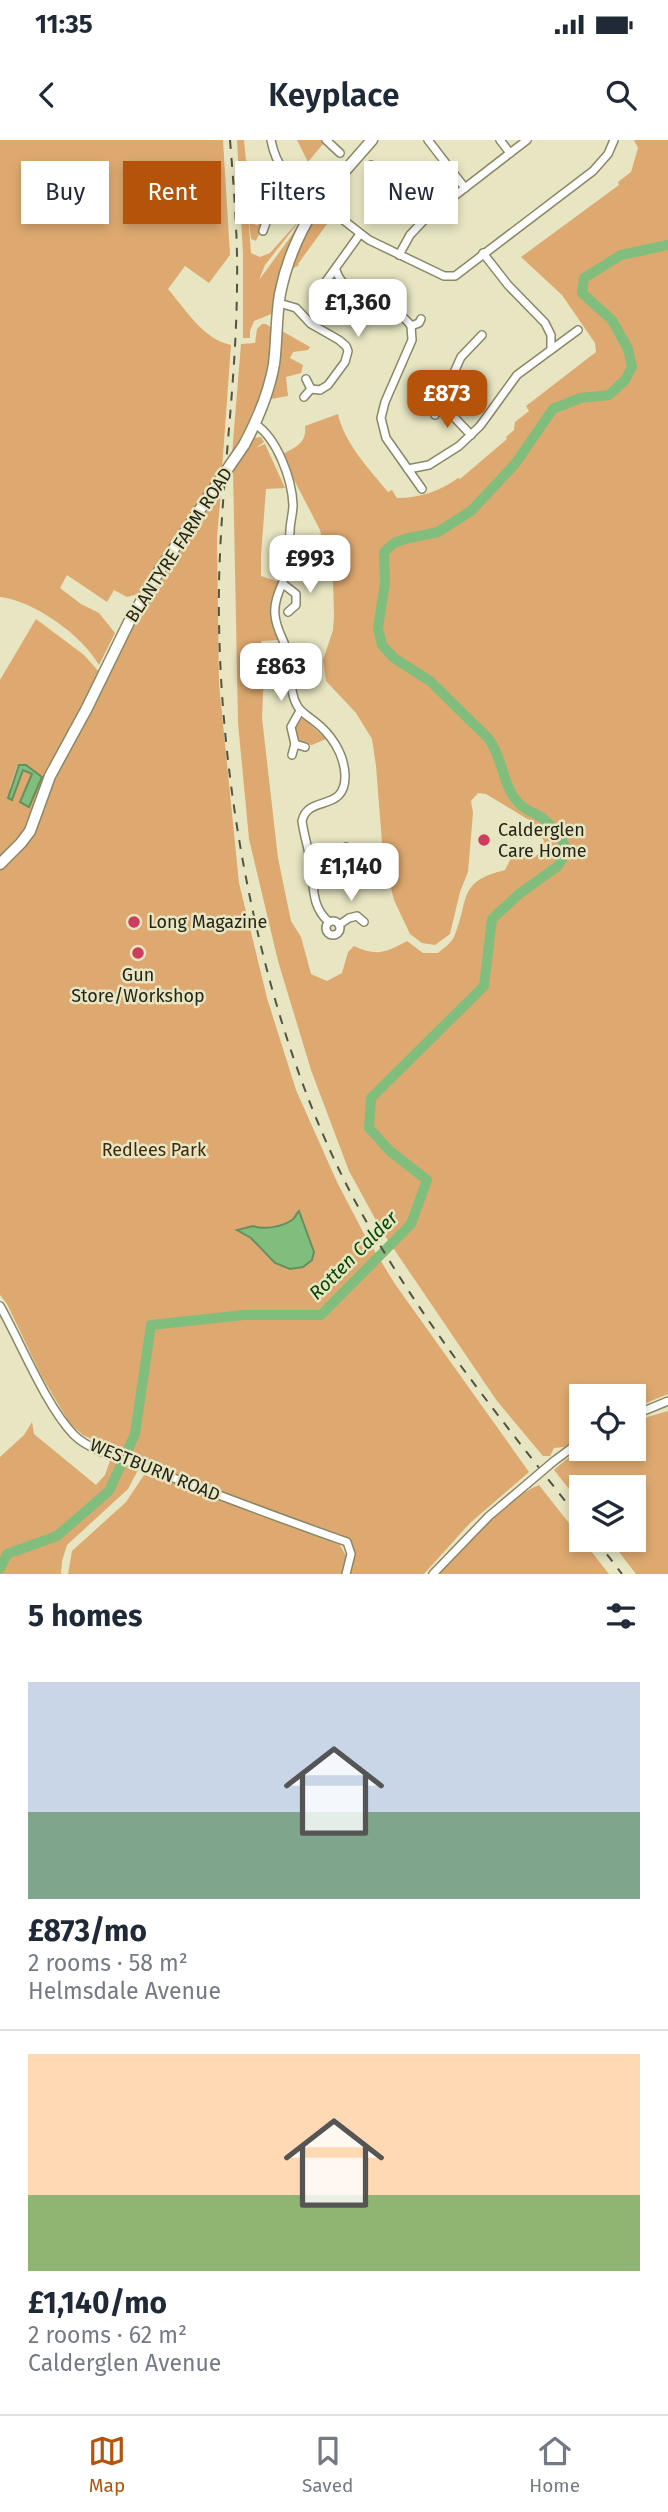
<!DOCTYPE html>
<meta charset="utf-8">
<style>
:root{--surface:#fff;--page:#f6f6f7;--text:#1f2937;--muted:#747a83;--line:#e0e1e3;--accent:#b45309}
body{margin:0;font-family:"Fira Sans",sans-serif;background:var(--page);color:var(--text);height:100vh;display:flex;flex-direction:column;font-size:26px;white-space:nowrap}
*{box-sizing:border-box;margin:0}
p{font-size:23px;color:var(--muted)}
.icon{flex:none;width:38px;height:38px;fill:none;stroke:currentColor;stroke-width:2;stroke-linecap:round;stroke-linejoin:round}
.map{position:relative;height:1434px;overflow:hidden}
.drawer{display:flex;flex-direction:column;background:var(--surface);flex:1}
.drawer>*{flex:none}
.hud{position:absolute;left:21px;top:21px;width:626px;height:63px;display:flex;gap:14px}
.buttons{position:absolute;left:569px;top:1244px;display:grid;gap:14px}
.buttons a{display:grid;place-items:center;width:77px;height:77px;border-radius:0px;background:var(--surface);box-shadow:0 4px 10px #0003;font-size:35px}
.price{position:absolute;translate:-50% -60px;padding:0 16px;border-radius:14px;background:#fff;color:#222;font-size:23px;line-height:46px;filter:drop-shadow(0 2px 4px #0008)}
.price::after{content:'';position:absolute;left:50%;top:42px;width:21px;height:16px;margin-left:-10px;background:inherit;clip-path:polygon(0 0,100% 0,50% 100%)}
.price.current{background:var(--accent);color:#fff}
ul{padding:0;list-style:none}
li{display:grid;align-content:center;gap:14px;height:371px;padding:0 28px}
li+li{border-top:2px solid var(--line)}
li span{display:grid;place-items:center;height:217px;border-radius:0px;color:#555}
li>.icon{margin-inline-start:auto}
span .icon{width:126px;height:126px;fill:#fffc;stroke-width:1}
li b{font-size:30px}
h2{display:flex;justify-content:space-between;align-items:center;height:84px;padding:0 28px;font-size:30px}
.tag{padding:0 24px;border-radius:0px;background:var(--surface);box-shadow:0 4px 10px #0003;font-size:24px;line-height:63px}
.tag.current{background:var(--accent);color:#fff}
.status{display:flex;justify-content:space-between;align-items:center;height:49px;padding:0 35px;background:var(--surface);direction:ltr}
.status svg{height:19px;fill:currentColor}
header{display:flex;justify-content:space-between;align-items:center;height:91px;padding:0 28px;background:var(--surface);font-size:32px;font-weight:600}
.tab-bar{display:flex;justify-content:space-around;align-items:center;height:98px;border-top:2px solid var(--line);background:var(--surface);font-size:19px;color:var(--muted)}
.tab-bar a{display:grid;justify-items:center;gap:4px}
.tab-bar .current{color:var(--accent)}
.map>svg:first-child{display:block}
.green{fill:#dea970;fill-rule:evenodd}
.water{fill:#81bd7d;stroke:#658f5e;stroke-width:2}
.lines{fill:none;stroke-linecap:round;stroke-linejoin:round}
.river{stroke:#81bd7d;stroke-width:10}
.minor-casing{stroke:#898767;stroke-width:10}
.major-casing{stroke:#898767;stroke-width:13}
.minor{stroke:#fff;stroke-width:7}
.major{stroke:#fff;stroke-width:10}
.rail{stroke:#545341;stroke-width:2;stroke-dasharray:9 9;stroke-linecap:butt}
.minor-bridge-casing{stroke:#898767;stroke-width:10;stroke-linecap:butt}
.major-bridge-casing{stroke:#898767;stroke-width:13;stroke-linecap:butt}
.minor-bridge{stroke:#fff;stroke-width:7}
.major-bridge{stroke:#fff;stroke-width:10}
.poi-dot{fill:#cd3d5e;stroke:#e7e5c2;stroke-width:2.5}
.labels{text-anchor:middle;stroke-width:5;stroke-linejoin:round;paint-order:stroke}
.street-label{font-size:18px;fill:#252417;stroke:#e7e5c2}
.poi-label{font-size:18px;fill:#252417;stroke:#e7e5c2;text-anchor:start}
.park-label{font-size:18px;fill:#40280a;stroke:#e7e5c2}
.water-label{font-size:19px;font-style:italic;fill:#054707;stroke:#e7e5c2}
</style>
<div class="status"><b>11:35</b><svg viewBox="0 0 49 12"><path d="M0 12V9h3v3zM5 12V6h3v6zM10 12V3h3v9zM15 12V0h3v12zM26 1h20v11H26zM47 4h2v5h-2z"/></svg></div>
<header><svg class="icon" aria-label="back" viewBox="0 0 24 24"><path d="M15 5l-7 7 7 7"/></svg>Keyplace<svg class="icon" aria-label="search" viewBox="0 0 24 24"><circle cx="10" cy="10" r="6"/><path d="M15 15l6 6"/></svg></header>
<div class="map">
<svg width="668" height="1434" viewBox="0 0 668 1434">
<rect width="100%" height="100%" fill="#e7e5c2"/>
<g class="green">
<path d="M0,0H223L230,115L209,143L185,126L168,149C186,170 203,199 231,205L222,329L138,454L127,457L114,450L107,462L67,435L60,448L81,464L99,473L115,493L99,525C82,495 34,461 0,457Z"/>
<path d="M237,0H244L246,20L254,36L247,54L248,70L256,71L259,69L267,73L265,76L256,75L253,77L256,80L255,85H258V80L263,85L256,101L251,99L248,74L251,113L260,117L270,113L304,75L265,125L259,140L306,76L274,173L254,181L250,191V198H243V115Z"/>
<path d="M297,0H321L323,4L308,22Z"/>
<path d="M634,0H668V1254L634,1268V1256H581V1297L564,1307L554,1308L550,1316H543L497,1261L383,1093L349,1031L311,930L278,821L249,699L238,583L233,329L253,298L261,297L264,302L256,308L265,304L285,348L266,349L261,416V436L279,442L270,470L278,500L261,501L264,531L262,578L278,718L291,781L301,797L311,834L327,841L342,833L348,812L354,806C377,817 387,812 407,801L423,813H438C444,808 451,803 454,797C470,760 456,742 505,730L513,714L535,717L541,711L544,701L535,686L529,680L486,654L478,653L471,661L473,673L468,732L460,752L450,794L435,805L422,803L410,794L394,760L383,715L376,626L372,599L356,573L326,541L323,520L333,490L334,476L333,440L320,390L289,330L283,314C296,307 307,303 305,286L338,274C344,303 370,330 388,352L392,350L397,358C419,358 441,351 458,338L460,339L507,299L506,297L514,290L515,282L529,271L526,266L596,212L595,203L562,155L521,117L619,45L618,42L631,32L638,8Z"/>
<path d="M328,74L330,80L298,124L299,125L292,129C297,111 306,76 328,74Z"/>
<path d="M262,184H266L272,188C270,238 260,272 232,314L241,204L255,203L257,189Z"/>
<path d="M282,191L310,207L308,210L293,212L290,218L303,225L301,233L286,237L288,256L271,259L278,229Z"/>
<path d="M221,352L217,397L219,544L239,743L267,858L296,950L337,1042L363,1092L395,1144L529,1332L470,1383L424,1434H350C353,1421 357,1412 349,1400L115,1310L83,1295L70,1284L41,1235L7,1164L0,1155V728L19,710L119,508L149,453L213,357Z"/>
<path d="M36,479L84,515L101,534L29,687L0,720V540ZM17,627L34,630L37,633L29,667L32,634L23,630L12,660L10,647Z"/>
<path d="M298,578L304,579L326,599L312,605L299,603L294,586Z"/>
<path d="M668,1271V1434H636L610,1400H634V1348H581V1364L554,1330L581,1307V1309H634V1281Z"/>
<path d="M32,1282L34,1294L96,1345L105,1335L111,1318L138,1330L128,1349L67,1405L62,1421L61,1434H0V1317L24,1295Z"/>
<path d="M144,1335L179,1344L340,1405L346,1416L341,1434H68L72,1411L126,1362Z"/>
<path d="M539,1345L609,1434H438C467,1403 499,1362 539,1345Z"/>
</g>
<g class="water">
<path d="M19,625H26L42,637L29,667L20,662L32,634L23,630L12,660L8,658Z"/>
<path d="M299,1071L314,1112L312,1120L303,1127L290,1129L275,1123L251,1098L237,1090L253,1086C263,1090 282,1087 292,1080C295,1078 296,1074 299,1071Z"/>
</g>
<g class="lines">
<path class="river" d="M0,1429L7,1414L57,1396L109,1351L135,1294L151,1185L244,1175H321L411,1084L427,1040L390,1011L369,988L371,958L484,846L492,779L519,754L558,726L566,712C565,699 551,685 541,677C535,673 527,671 522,666C502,650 504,618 488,598L430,541L394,518L382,505L378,488L385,443L384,412L394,403L405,399L438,392L471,371L515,324L553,269L580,258L609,255L625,240L632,227L628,209L612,180L582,153L584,138L621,115L668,105"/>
<defs>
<g id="minor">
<path d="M271,0C276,27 290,41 311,57"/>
<path d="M326,0L340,13"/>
<path d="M428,0L465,48"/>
<path d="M500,0L510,13"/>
<path d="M371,25L400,51L426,78"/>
<path d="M324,65L369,100L444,136H455L593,31L608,14L614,0"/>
<path d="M263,91L275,57L290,40"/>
<path d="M483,113L508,145L545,183L551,195V209"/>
<path d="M399,115L410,95L426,78L527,0"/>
<path d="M336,130C343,159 395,161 411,186L412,200L385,262L381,278L386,298L422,349"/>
<path d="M319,151L360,94"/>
<path d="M279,163L296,168L311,184L339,200L346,206L348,211L345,222L328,245L320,250L311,249"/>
<path d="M411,186L419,183L421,179"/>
<path d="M304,257L311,249L306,239"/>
<path d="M439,267L452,275L471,295"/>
<path d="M435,275L461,217L482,195"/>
<path d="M255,284C277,298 292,339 293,365C293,373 290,383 290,391C289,402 290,413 289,423C286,441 273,456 275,475C276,491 287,504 290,520C292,536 289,553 298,567C302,573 309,577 314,581C331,594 344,613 345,635C346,673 308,654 302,681C304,696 309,710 311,725C314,746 311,767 329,782"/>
<path d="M408,329L429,325L459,306L480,286L517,235L578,190"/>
<path d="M283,444L296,454V465L288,472"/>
<path d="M295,604L291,587L300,571"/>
<path d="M292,615L295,604L305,607"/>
<path d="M346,707L344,718L351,724"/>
<path d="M311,726L330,724L344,718"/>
<circle cx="333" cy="788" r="7"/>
<path d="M339,785L349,778L357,776L364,782"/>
<path d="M0,1166C21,1203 46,1266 74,1295C91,1312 129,1321 152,1330C217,1354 281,1379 347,1402L351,1414L346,1434"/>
<path d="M634,1275L668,1261"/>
<path d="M554,1321L581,1301"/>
<path d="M433,1434L489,1376L527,1344"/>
</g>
<g id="major">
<circle cx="318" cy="62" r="8"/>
<path d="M323,56L372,0"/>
<path d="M244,305C258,279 269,253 274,224C277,201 276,177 280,154C286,123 298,95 314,69"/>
<path d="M0,724L21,703L30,691L50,636L87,568L129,482L159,431L207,359"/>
</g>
</defs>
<use href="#minor" class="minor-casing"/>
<use href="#major" class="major-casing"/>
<use href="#minor" class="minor"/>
<use href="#major" class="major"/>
<g class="rail">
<path d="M230,0C234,49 238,99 237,148C236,247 221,345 219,444C216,641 261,886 355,1061C417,1177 500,1278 581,1381"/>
<path d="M596,1400L622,1434"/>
</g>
<defs>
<path id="minor-bridge" d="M527,1344L554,1321"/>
<path id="major-bridge" d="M207,359L244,305"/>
</defs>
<use href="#minor-bridge" class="minor-bridge-casing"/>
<use href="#major-bridge" class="major-bridge-casing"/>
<use href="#minor-bridge" class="minor-bridge"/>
<use href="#major-bridge" class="major-bridge"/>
</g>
<g class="poi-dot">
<circle cx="484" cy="700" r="7"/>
<circle cx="134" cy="782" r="7"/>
<circle cx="138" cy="813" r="7"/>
</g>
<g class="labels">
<g class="street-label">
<text transform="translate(179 405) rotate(-57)" y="6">BLANTYRE FARM ROAD</text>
<text transform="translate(155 1330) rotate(22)" y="6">WESTBURN ROAD</text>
</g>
<g class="poi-label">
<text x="498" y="696">Calderglen<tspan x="498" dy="21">Care Home</tspan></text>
<text x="148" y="788">Long Magazine</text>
<text x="138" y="841" text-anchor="middle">Gun<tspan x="138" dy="21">Store/Workshop</tspan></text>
</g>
<g class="park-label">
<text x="154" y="1016">Redlees Park</text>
</g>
<g class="water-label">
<text transform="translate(353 1115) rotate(-45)" y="7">Rotten Calder</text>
</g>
</g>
</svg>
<div class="buttons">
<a><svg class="icon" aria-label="locate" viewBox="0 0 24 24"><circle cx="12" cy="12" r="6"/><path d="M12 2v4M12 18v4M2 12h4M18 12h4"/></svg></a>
<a><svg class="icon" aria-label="layers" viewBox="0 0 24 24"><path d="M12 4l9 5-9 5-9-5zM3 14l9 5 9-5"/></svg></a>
</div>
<b class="price" style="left:358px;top:199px">£1,360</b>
<b class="price current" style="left:447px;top:290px">£873</b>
<b class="price" style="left:310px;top:455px">£993</b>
<b class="price" style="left:281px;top:563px">£863</b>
<b class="price" style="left:351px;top:763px">£1,140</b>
<div class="hud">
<a class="tag">Buy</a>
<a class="tag current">Rent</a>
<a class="tag">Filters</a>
<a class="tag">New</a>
</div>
</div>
<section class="drawer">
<h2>5 homes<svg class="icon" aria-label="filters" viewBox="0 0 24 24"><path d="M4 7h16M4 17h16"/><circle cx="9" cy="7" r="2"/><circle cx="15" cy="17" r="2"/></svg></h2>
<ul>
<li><span style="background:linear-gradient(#c9d6e8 60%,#7fa58c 0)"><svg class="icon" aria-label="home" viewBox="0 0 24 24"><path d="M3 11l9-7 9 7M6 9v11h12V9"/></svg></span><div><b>£873/mo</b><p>2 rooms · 58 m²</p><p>Helmsdale Avenue</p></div></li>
<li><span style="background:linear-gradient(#ffd9b3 65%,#8fb573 0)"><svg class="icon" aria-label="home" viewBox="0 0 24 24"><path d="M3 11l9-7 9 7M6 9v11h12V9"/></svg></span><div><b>£1,140/mo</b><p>2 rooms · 62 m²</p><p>Calderglen Avenue</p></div></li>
</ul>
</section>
<nav class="tab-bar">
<a class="current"><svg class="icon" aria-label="map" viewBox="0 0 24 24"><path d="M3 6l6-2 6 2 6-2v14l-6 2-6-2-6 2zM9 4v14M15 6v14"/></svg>Map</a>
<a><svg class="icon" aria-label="saved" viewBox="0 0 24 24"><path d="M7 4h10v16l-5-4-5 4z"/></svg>Saved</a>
<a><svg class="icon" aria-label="home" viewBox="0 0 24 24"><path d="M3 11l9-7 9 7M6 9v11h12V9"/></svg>Home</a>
</nav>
